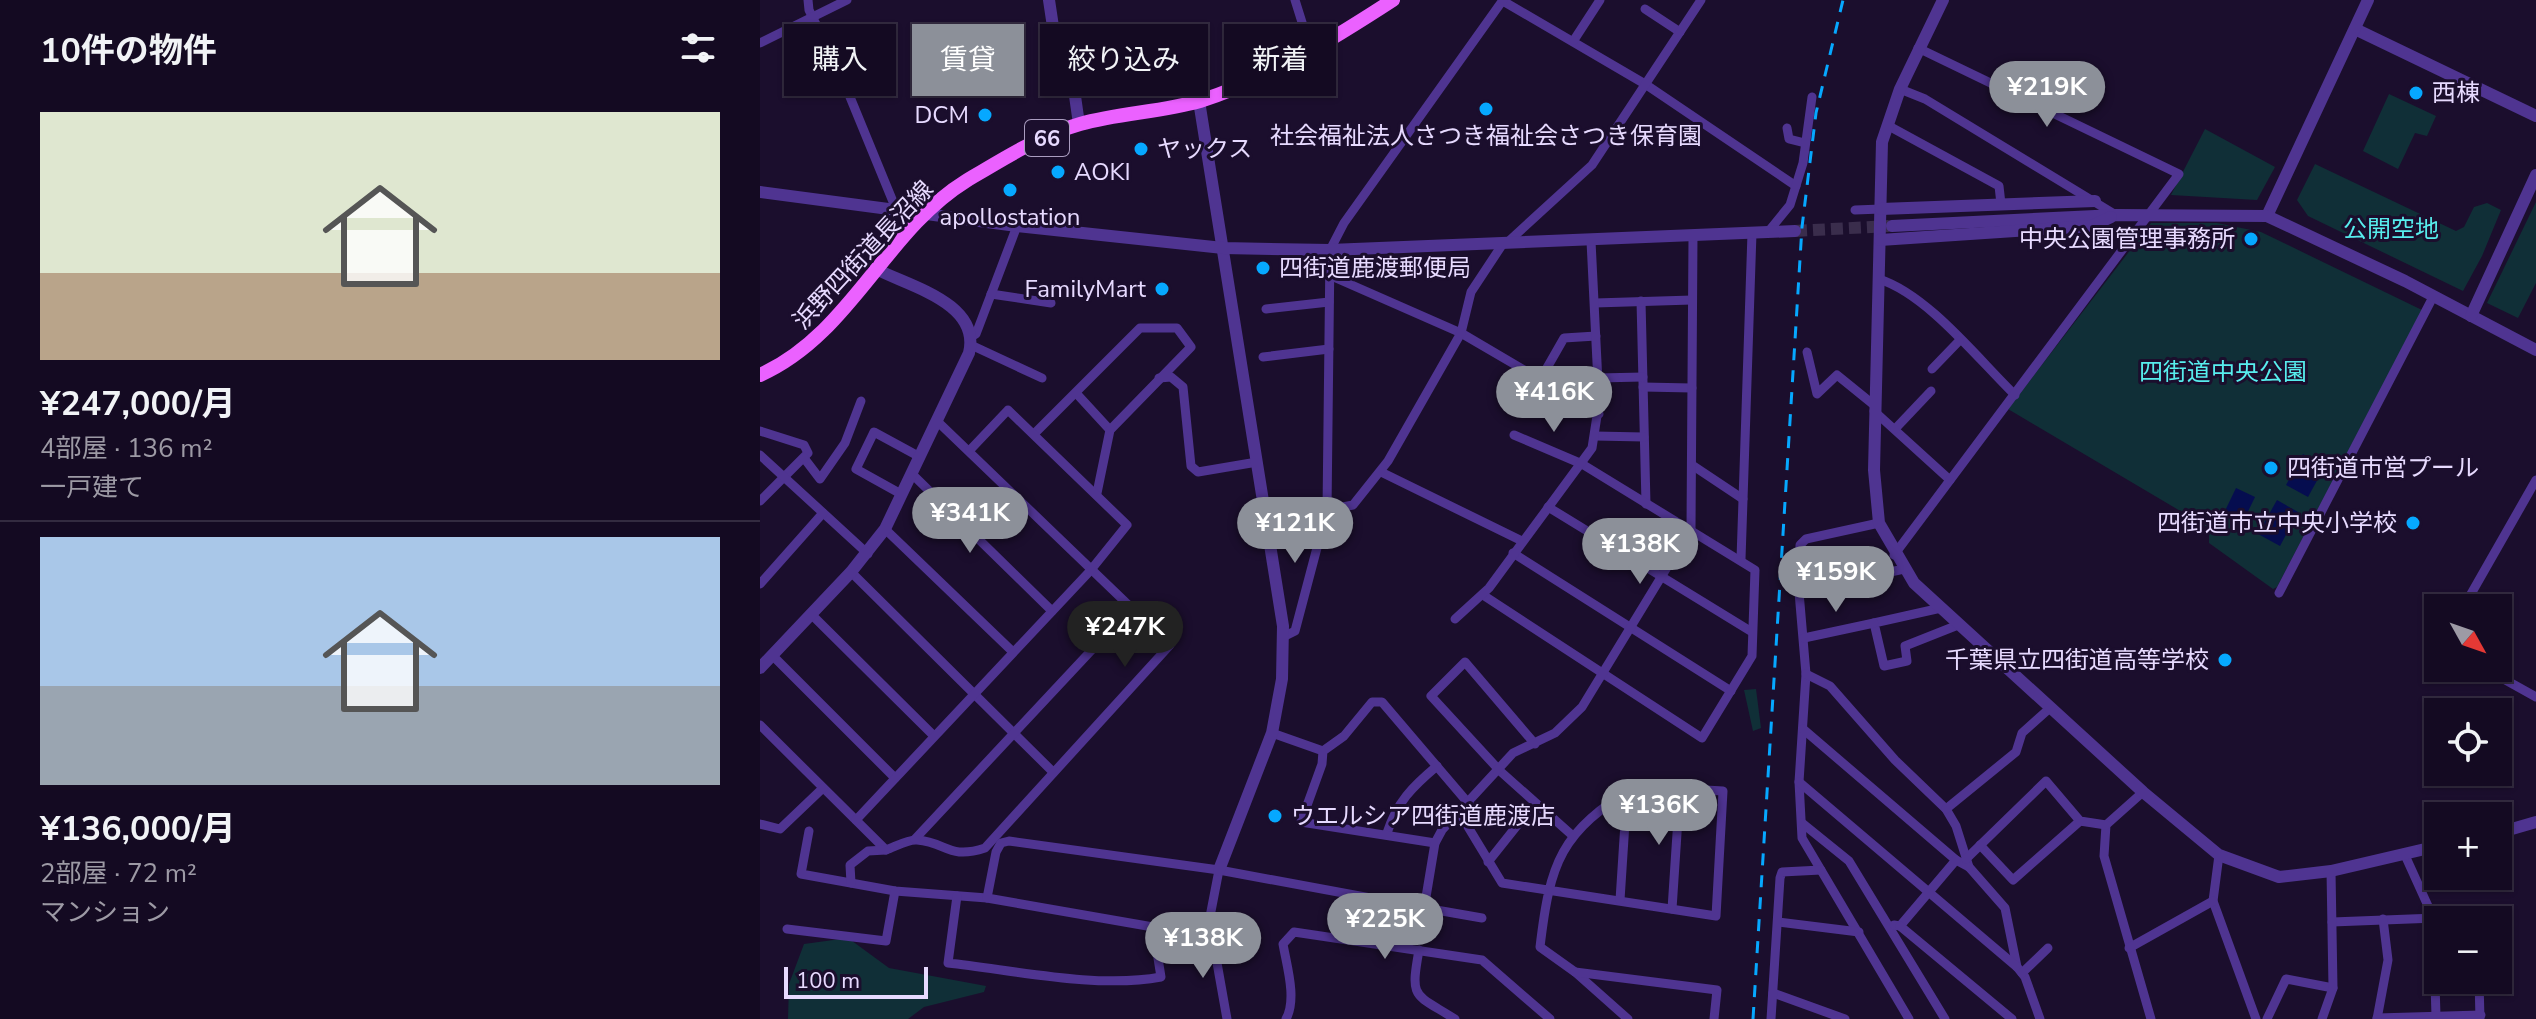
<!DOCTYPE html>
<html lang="ja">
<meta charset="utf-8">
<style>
:root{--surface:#140a22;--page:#1d132a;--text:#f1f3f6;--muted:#9d9aa5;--line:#332b40;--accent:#8c9099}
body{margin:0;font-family:"Nunito Sans","Noto Sans JP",sans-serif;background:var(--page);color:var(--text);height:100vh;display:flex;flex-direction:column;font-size:30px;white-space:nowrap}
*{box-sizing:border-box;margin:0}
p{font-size:26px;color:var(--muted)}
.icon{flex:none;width:44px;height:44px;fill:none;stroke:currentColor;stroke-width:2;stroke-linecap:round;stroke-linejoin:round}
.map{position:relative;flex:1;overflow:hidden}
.panel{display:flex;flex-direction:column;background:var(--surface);width:760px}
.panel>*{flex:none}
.banner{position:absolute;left:24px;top:24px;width:760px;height:72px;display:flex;gap:16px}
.needle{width:52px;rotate:130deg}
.buttons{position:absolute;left:1664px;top:594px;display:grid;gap:16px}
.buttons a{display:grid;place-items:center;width:88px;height:88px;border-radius:0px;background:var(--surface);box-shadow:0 2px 6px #0004,0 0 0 2px var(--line);font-size:40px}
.scale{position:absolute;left:24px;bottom:20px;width:144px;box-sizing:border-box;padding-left:8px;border:4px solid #e7daff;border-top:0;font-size:22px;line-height:28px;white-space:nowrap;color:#e7daff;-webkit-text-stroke:6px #1b0e2d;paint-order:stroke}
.price{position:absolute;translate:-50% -68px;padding:0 18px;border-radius:28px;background:var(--accent);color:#fff;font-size:26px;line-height:52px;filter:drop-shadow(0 2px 4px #0008)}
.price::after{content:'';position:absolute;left:50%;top:48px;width:24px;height:18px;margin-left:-12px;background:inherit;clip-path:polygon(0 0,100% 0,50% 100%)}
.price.active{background:#222;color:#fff}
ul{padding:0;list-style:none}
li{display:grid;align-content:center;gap:16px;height:424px;padding:0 40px}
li+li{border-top:2px solid var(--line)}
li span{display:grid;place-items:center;height:248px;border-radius:0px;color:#555}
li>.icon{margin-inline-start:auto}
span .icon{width:144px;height:144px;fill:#fffc;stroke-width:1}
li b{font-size:34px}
h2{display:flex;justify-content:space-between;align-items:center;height:96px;padding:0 40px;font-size:34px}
.tag{padding:0 28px;border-radius:0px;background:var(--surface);box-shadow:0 2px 6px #0004,0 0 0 2px var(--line);font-size:28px;line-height:72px}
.tag.active{background:var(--accent);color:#fff}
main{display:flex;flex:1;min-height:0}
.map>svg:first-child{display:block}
.green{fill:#102f37}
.water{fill:#050d4f}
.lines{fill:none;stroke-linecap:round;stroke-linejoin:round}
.tertiary-tunnel{stroke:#3a2d4c;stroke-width:12;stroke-dasharray:12 6;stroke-linecap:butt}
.minor{stroke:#4f3491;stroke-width:9}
.tertiary{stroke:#4f3491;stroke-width:12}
.primary{stroke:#eb61ff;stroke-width:14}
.rail{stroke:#06a8ff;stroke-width:3;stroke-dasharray:12 10;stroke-linecap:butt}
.poi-dot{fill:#06a8ff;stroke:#1b0e2d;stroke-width:3}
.labels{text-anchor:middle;stroke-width:6;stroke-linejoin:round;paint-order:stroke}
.shield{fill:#1b0e2d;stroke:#aa9dc0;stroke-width:2}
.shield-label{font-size:22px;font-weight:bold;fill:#e7daff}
.poi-label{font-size:24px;fill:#e7daff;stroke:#1b0e2d;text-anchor:start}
.park-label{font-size:24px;fill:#57eded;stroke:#1b0e2d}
.street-label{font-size:24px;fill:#e7daff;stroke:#1b0e2d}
</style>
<main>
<section class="panel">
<h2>10件の物件<svg class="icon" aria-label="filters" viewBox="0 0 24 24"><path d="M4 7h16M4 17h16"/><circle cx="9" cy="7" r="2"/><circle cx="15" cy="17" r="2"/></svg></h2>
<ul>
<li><span style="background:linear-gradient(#dfe7d0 65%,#b9a48a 0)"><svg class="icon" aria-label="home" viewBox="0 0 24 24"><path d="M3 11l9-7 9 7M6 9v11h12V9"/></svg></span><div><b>¥247,000/月</b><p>4部屋 · 136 m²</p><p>一戸建て</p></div></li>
<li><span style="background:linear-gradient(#a9c7e8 60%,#9aa5b1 0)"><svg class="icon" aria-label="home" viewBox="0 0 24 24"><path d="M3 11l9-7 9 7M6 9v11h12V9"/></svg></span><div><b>¥136,000/月</b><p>2部屋 · 72 m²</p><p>マンション</p></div></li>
</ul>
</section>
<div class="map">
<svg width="1776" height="1019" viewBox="0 0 1776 1019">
<rect width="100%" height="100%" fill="#1b0e2d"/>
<g class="green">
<path d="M1629,94L1676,116L1667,136L1655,133L1638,169L1603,151Z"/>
<path d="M1445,129L1515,167L1497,200L1411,195Z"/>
<path d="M1555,164L1696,231L1704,227L1714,207L1727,203L1741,210L1722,256L1703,291L1548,216L1537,200Z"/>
<path d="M1776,202V283L1758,318L1727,303Z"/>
<path d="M1391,223H1457L1501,232L1662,310L1517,587L1513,589L1449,543V528L1248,409Z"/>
<path d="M996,689L1001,728L993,731L984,690Z"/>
<path d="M88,938L129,968L226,986L224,992L164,1007L148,1019H28L29,984L44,944Z"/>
</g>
<g class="water">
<path d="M1543,454L1565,466L1548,497L1526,485Z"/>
<path d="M1476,488L1495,497L1482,524L1463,515Z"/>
<path d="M1517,500L1538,512L1520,546L1498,534Z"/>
</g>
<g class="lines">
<path class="tertiary-tunnel" d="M1035,231L1129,226"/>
<g class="minor">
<path d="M48,0L49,10L81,75L136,209"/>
<path d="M535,0L551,51"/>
<path d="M743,1L885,84L1036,186"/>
<path d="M885,9L920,32"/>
<path d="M814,40L840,0"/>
<path d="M0,43L87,0"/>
<path d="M1140,89L1165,99L1356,215"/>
<path d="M1127,125L1239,186L1241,204"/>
<path d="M1027,128L1029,139L1045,143"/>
<path d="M1095,210L1121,209"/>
<path d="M1008,232L1030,205L1043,163L1052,97"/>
<path d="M750,240L832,165L941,0"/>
<path d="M569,275L701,333L839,414"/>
<path d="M1119,279C1168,295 1217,358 1255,395"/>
<path d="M231,294L291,303"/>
<path d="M881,301L886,504"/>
<path d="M835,303L932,300"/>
<path d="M506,309L569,302"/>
<path d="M211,337L216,334L257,226"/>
<path d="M211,345L282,378"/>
<path d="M1047,352L1057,394L1077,375L1114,405"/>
<path d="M503,357L569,349"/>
<path d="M1172,369L1199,341"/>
<path d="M399,378L411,377L423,387L431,466L438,472L497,462"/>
<path d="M838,378L883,377"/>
<path d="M780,380L804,338L836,336"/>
<path d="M883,387L932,388"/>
<path d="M316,393L350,430"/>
<path d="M1114,411L1190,480"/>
<path d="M1135,429L1171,391"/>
<path d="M0,431L44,445L48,453L0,501"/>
<path d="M275,433L380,328H417L431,347L350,430L337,493"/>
<path d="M835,436L884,437"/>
<path d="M0,455L108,554"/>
<path d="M44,458L60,479L85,443L101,401"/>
<path d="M932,465L983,499"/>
<path d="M621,472L762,541"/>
<path d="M152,474L292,611"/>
<path d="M141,494L96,469L114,432L160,457"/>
<path d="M788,507L992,632"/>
<path d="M567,510L593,505L628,461L701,333L711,292L744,242"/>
<path d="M1119,523L1046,539L1040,545L1039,592L1046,674L1039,782L1042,838L1149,1019"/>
<path d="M125,529L253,652"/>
<path d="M753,553L971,691"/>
<path d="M1134,555L1419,174L1158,48"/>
<path d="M981,559L992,233"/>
<path d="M91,572L293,772"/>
<path d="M0,584L63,513"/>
<path d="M1039,592L1144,569"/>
<path d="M1519,593L1673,297"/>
<path d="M723,595L942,738L992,656L995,570L822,464L754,435"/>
<path d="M1181,608L1114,623L1124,666L1147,661L1145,646L1198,625"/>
<path d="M1703,608L1776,480"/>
<path d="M51,614L174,736"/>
<path d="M695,619L729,588L832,448L839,403L831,241"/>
<path d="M523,637L535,631L567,510L570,250L584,223L743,0"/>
<path d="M1044,638L1114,623"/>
<path d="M12,655L135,778"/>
<path d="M1724,668L1776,697"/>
<path d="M1046,674L1070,686L1135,760L1186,809L1196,826L1209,867L1245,908L1257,967"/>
<path d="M0,725L126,850C135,847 148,839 157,840C187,842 188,860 225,848L410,645L177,421"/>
<path d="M1043,729L1196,860L1209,867"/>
<path d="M512,733L563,751"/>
<path d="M775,744L705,662L671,696L740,771L813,836"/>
<path d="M1039,782L1257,967L1265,977L1280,1019"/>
<path d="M1383,792L1346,825L1344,856L1391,1019"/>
<path d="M1186,809L1256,752L1262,733L1290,708"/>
<path d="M699,812L742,883L956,916L963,791L877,786C800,831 790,863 780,947L815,972L868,1019"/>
<path d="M96,820L330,571L367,525L248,410L210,450"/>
<path d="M1042,823L1089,861L1185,1019"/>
<path d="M0,824L20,829L63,788"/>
<path d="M49,831L41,874L135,891L227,898L393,927L447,932"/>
<path d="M627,833C637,802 652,787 677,766"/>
<path d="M155,839L371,608"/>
<path d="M675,843L541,822L562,764L563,751L584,736L612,702H622L709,804"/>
<path d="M1220,845L1253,880L1320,821"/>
<path d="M1644,853L1673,917L1676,1016"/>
<path d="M1459,855L1453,901L1496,1019"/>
<path d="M1206,859L1286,781L1320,821L1346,825"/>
<path d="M728,862L775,803"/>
<path d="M459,870L447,932L454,946L467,1019"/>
<path d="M91,883L90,865L108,851L126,850"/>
<path d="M197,896L188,963C253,970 337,989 401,977L393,927"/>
<path d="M227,898L236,852L241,843L249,841L459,870L659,907L665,903L675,843L682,830L753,753L795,733L822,707L931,528L933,236"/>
<path d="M860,900L867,792"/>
<path d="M659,907L722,918"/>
<path d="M912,909L920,788"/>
<path d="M1018,922L1099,932"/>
<path d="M1572,922L1676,918"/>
<path d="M1134,925L1140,926L1196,860"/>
<path d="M1140,926L1252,1019"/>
<path d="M27,929L126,941L135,891"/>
<path d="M595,940L599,898"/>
<path d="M1369,948L1453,901"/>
<path d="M659,950C650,1000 654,993 695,1019"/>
<path d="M815,972L957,990L954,1019"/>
<path d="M1262,973L1288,948"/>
<path d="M1719,980L1720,1019"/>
<path d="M1013,993L1085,1019"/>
<path d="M1617,1018L1721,1015"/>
<path d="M526,1019C537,999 527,967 523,944L534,932L722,960L790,1019"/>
<path d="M1011,1019L1020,878L1022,872L1061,870"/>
<path d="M1507,1019L1526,979L1573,988"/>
<path d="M1562,1019L1573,988L1571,871"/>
<path d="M1617,1019L1628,960L1623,919"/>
</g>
<g class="tertiary">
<path d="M289,0L295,40L315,96L319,124"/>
<path d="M1183,0L1140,89L1122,142L1114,470L1119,523L1154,583L1383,792L1459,855L1519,877L1571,871L1678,846"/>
<path d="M1595,29L1776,116"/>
<path d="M439,101L523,626L522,679L512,733L459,870"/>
<path d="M0,192L257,226L463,248L570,250L1035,231"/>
<path d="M1121,209L1335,201"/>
<path d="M1507,216L1608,0"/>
<path d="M1132,226L1356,215L1507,216L1645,281L1776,350"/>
<path d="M1120,240L1332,226L1351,217"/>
<path d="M1711,316L1776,175"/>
<path d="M0,668L91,572L125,529L209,353C221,304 152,287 118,270"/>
<path d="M1738,833L1776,822"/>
</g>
<path class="primary" d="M0,375C90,335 125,231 206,181C241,160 281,135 320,124C359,113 401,112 440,101C509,79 573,39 633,0"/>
<path class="rail" d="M993,1019L1042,227L1056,113L1083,0"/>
</g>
<g class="poi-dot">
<circle cx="1656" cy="93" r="8"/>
<circle cx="726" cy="109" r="8"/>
<circle cx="225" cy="115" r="8"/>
<circle cx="381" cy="149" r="8"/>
<circle cx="298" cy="172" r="8"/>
<circle cx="250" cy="190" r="8"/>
<circle cx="1491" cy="239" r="8"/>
<circle cx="503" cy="268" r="8"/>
<circle cx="402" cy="289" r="8"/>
<circle cx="1511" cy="468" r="8"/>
<circle cx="1653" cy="523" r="8"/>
<circle cx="1465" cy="660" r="8"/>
<circle cx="515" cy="816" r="8"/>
</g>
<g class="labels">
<rect class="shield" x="265" y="120" width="44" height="36" rx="6"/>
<g class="shield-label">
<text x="287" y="146">66</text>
</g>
<g class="poi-label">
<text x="1672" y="101">西棟</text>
<text x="209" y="123" text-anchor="end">DCM</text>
<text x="726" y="144" text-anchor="middle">社会福祉法人さつき福祉会さつき保育園</text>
<text x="397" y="157">ヤックス</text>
<text x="314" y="180">AOKI</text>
<text x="250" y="225" text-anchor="middle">apollostation</text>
<text x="1475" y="247" text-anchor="end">中央公園管理事務所</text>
<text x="519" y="276">四街道鹿渡郵便局</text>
<text x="386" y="297" text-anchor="end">FamilyMart</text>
<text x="1527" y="476">四街道市営プール</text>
<text x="1637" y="531" text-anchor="end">四街道市立中央小学校</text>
<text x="1449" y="668" text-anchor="end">千葉県立四街道高等学校</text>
<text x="531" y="824">ウエルシア四街道鹿渡店</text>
</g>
<g class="park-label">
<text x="1631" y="237">公開空地</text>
<text x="1463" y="380">四街道中央公園</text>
</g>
<g class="street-label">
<text transform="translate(103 255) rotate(-47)" y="8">浜野四街道長沼線</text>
</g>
</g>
</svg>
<div class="buttons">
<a><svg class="needle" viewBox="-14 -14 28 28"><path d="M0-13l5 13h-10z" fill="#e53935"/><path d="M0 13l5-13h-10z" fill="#9d9aa5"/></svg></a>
<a><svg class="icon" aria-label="locate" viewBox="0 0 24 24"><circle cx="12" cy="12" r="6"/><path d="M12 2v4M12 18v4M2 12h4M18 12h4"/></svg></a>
<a>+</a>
<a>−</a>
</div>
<div class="scale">100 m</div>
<b class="price" style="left:1287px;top:129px">¥219K</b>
<b class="price" style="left:794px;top:434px">¥416K</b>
<b class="price" style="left:210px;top:555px">¥341K</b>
<b class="price" style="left:535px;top:565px">¥121K</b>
<b class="price" style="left:880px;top:586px">¥138K</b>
<b class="price" style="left:1076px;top:614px">¥159K</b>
<b class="price active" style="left:365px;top:669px">¥247K</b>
<b class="price" style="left:899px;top:847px">¥136K</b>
<b class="price" style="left:625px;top:961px">¥225K</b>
<b class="price" style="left:443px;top:980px">¥138K</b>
<div class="banner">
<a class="tag">購入</a>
<a class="tag active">賃貸</a>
<a class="tag">絞り込み</a>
<a class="tag">新着</a>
</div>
</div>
</main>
